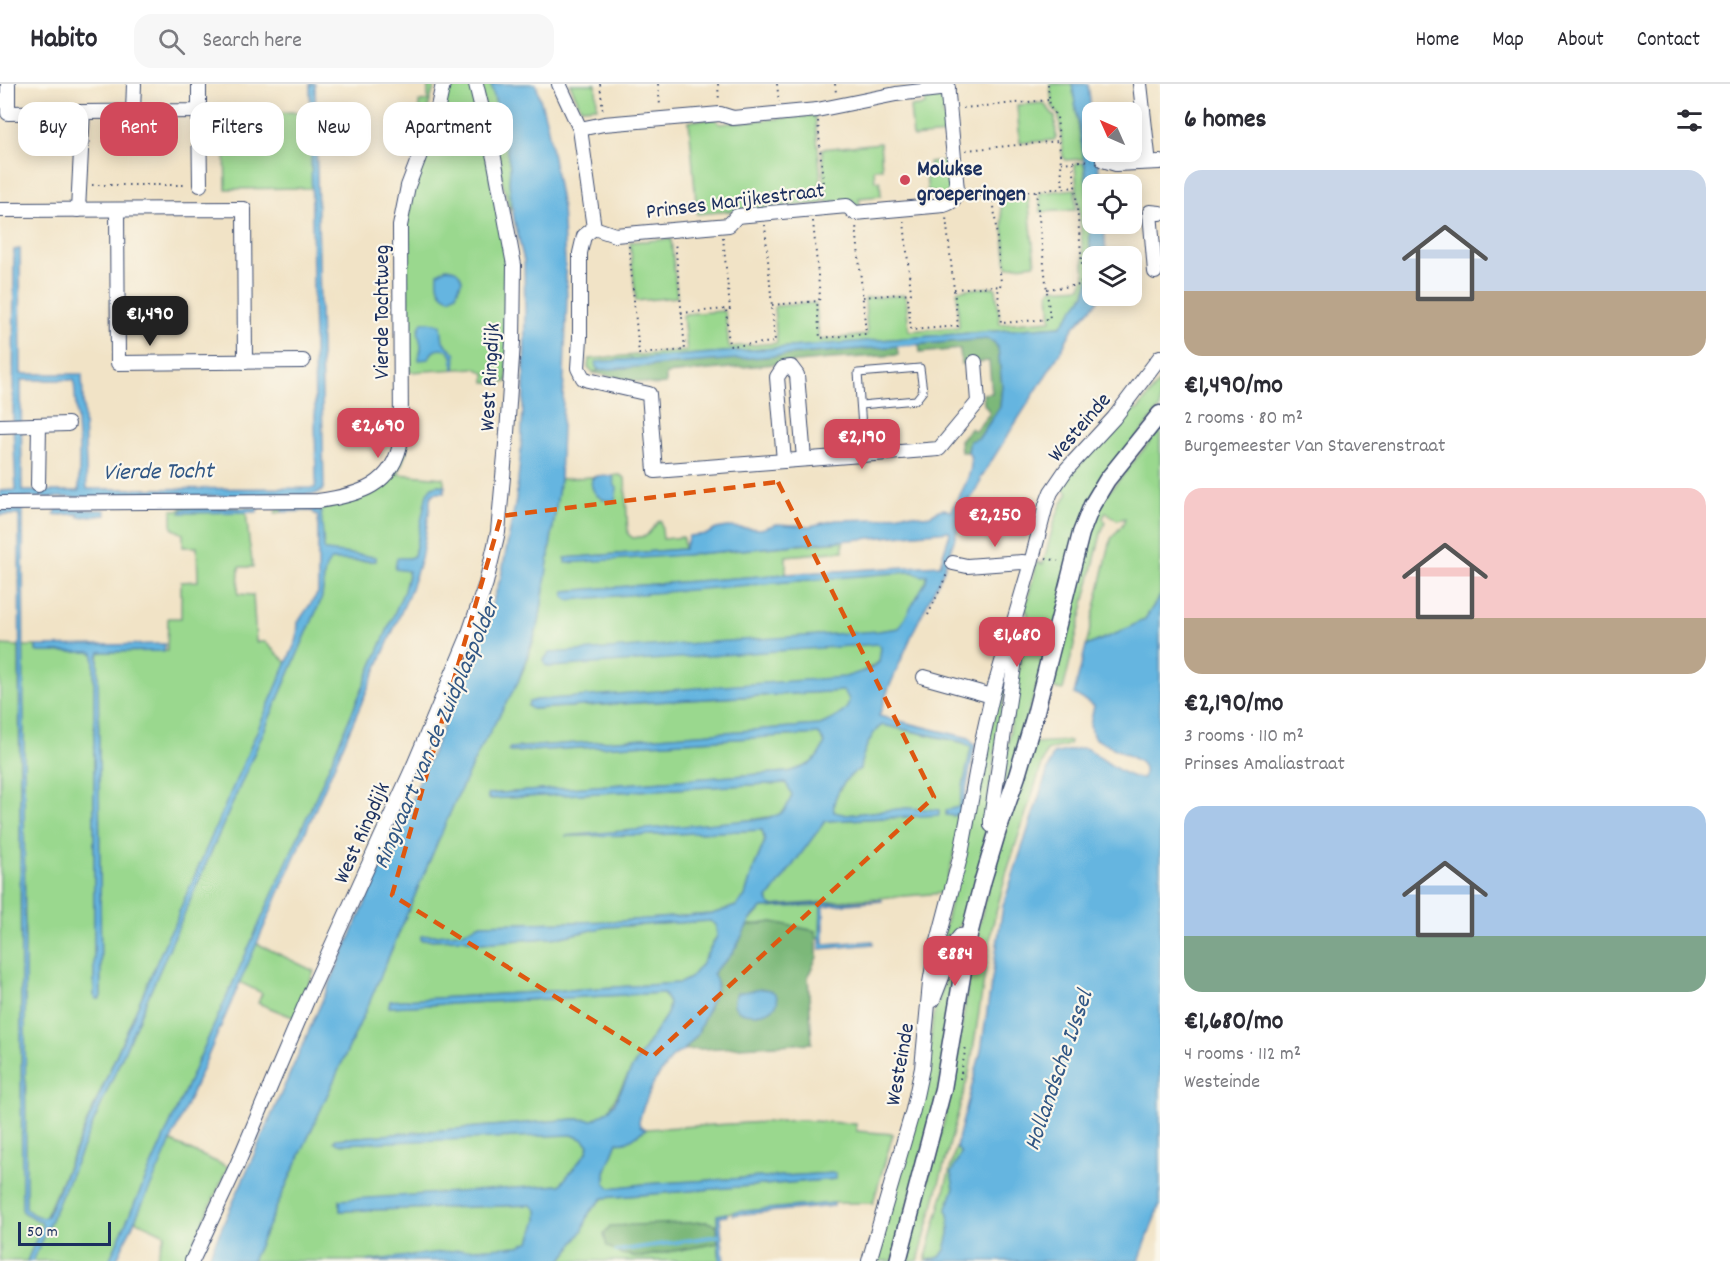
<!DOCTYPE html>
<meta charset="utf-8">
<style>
:root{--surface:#fff;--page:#f7f7f7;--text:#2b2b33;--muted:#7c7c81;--line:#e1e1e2;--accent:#d1495b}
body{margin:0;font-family:Dekko,sans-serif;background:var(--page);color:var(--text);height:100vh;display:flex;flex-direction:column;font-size:22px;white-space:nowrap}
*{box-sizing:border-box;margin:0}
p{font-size:20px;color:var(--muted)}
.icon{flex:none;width:33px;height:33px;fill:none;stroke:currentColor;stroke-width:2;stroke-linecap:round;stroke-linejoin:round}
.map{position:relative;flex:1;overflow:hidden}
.drawer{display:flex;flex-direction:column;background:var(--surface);width:570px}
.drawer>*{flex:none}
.banner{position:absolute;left:18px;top:18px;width:570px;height:54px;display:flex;gap:12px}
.needle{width:39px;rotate:315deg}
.buttons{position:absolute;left:1082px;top:18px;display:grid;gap:12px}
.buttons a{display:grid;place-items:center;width:60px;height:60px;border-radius:12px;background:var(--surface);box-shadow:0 3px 15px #0003;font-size:30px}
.scale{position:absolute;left:18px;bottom:15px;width:93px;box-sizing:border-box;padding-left:6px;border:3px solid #1b2f5e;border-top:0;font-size:16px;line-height:21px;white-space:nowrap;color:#1b2f5e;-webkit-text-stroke:4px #fbf7ec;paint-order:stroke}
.price{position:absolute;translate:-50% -51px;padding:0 14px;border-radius:12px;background:var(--accent);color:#fff;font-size:20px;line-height:39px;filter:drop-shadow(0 2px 3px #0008)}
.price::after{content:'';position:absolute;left:50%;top:36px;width:18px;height:14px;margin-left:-9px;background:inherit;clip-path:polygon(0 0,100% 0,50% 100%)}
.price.active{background:#222;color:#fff}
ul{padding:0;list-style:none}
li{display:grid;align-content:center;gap:12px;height:318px;padding:0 24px}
li span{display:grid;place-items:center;height:186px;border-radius:18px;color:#555}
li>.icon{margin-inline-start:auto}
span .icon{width:108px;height:108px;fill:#fffc;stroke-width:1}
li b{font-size:26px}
h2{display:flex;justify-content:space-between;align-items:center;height:72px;padding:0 24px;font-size:26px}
.pill{padding:0 21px;border-radius:18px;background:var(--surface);box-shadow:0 3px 15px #0003;font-size:21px;line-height:54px}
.pill.active{background:var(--accent);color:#fff}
header{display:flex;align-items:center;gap:36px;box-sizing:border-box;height:84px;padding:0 30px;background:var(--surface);border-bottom:2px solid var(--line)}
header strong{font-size:28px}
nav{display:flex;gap:33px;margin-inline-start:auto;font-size:21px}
.search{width:420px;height:54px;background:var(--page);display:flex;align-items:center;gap:15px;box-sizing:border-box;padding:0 21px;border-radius:18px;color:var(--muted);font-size:22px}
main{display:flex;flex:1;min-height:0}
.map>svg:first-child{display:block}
.green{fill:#9ad88e;stroke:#5a8476;stroke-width:1.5}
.forest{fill:#7bb879;stroke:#4b746c;stroke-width:1.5}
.water{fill:#65b5e0;stroke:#40729f;stroke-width:1.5;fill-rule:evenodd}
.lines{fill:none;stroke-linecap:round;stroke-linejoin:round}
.stream{stroke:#65b5e0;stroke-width:4}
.service-casing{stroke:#3b4a6e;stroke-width:9}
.minor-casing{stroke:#3b4a6e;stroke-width:16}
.tertiary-casing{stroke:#3b4a6e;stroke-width:19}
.path{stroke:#3b4a6e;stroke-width:2;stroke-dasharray:1.5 4.5;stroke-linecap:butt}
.service{stroke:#fff;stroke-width:7}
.minor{stroke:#fff;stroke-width:14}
.tertiary{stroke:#fff;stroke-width:16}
.marked{fill:none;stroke:#de5710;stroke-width:4.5;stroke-dasharray:12 8;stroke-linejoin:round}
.poi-dot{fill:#d1495b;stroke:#fbf7ec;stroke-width:2}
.labels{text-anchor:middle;stroke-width:4.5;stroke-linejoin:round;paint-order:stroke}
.poi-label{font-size:22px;font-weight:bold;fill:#1b2f5e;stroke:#fbf7ec;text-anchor:start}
.street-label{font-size:22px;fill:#1b2f5e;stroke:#fbf7ec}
.water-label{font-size:24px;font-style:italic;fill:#315785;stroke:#fbf7ec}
</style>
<header>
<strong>Habito</strong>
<div class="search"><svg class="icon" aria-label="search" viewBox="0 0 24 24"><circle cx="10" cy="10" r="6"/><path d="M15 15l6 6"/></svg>Search here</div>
<nav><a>Home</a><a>Map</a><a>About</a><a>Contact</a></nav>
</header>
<main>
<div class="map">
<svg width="1160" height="1177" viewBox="0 0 1160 1177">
<rect width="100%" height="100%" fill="#fbf7ec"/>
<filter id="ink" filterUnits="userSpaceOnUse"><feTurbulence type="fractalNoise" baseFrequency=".0167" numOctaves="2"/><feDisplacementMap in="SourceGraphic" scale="12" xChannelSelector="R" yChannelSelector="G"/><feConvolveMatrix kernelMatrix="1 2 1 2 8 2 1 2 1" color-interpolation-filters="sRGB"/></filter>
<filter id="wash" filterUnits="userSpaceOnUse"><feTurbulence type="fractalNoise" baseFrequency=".008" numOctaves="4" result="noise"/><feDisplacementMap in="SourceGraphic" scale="24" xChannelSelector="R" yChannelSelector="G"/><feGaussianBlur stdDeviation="1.35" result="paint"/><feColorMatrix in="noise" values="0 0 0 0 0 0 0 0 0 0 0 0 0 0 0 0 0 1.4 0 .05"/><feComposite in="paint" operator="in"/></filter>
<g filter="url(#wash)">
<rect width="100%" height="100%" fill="#f1e3c6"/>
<g class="green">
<path d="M428,0H435L423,41L419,39V18L428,17Z"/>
<path d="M448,0H473L494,93L490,94L504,151L508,181L507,298H485V289L475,284L410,288L405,162C407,105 430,53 448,0Z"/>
<path d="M479,0H491L502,44L510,83L509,99L511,117L510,128Z"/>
<path d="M570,0H596L597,23L581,24Z"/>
<path d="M1050,0H1072L1084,75L1066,76L1063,73L1059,32L1052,22Z"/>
<path d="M924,10C938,11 943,14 947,27L942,29L943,33H945L946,50L913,53L910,23L925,21Z"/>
<path d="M1044,19L1055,33L1056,53L1054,56L1020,59L1017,21Z"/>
<path d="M311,28L313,104L226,105L224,29Z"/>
<path d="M815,31L823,119L697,130L689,37L715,35L720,40Z"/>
<path d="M880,59L882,84L874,85L875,97H880L881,112L859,114L860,121L858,122L852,116L826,118L822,65Z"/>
<path d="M949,77L951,107L946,113L934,117L933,108H928L925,84L930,83L929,78Z"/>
<path d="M1077,79H1084L1089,124L1091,189L1085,210L1061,242L597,278L596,283L599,286L594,289L588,283L589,275L687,267L683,232L685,230L723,227L725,228L729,263L777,259L774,224L776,222L814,219L816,220L819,256L867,251L865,216L866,214L904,211L906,213L909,247L959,243L957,208L959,206L994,203L996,205L1000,240L1051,236L1049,208L1051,205L1081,203L1085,192L1075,82Z"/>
<path d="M1075,105L1076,126L1041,128L1039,109Z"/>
<path d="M1028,112L1035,180L1007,183L1000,115Z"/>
<path d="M671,155L677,213L636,217L630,158Z"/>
<path d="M1160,297V324L1109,389L1045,575L999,727L1023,552L1028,528L1025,525L1037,478L1043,480C1050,456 1054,429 1068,409L1061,402L1067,395L1131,323L1137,327Z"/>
<path d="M1160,345V512L1145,535L1120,548L1086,562L1111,455L1123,440L1125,434L1117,436L1106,428L1103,434L1105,438L1101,450L1063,606L1047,603L1086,452L1100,419Z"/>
<path d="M404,355H408L406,369L398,390L444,394V402L439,401L432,403L416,463L414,472L409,474V486L404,507L322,699L109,1177H33L321,516C325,503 321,485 330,476L376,477L326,467L324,465L320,427L314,425H282V428L275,429L276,425L283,421L366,412C393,401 395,381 404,355Z"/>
<path d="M620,391L625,394L628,450L633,454L646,452L658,438L661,437L663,455L683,453L684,465L565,474L684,471L843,457V467L786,472V490L565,507L913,488L922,492L928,490L926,497L900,544L879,547L878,560L881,564L879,578L837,602L528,622L532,625L844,607C861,623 832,636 820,641L510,664L508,667L511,668L819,650L825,659C816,680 808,682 788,688L488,710V715L786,699L792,711L787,724L781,731L650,751L762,746L765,756L752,788L745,812L736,822L712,830L621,837L481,840L461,849L421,853V856L464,855L480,859L561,853L606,843L711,837L716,842L717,852L701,881L690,894L680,899L390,917L389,923L663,909L669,919L667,930L632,984L608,1027L593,1036L575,1035L336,1055L334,1057L572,1051L584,1056L589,1061L587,1068L560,1101L340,1117V1127L531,1121L537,1126V1136L530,1158L519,1162L367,1177H252L369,919L456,715L478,669L518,598L527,577L539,539L560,395Z"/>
<path d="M182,422L258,424L183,425L246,426L249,457L253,483H239L238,510L253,511L256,558H265L287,579L179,828L176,839L169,850L46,1132L43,1134C37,1132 29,1130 26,1124L23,562H36V567L38,568H89L93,569L94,572V911L99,915L101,912L98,573L100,568L167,567L168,534H181V498L198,497L197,463H183V450L172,444V426H180Z"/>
<path d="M0,561L19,562L22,1125L24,1129L41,1138L42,1142L27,1177H0Z"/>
<path d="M1006,581L1009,582L991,696L981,781L969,820L933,897L973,716Z"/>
<path d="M883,641L968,660L971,664L959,723L946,726L962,727L960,747L944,809L772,822L770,821L768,814L825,737L909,733L907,724L846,731L836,729L833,726C833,712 847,691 860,685C861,673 872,645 883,641Z"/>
<path d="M1070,657L1069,660C1062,665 1052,662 1046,668L1006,790L992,844L970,985L918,1177H905L944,1037L955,988L972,873L989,799L1032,659Z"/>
<path d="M821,821L820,855L817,854L815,847L773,838L746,842L759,827L763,824Z"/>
<path d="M256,859L314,887L295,934L258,919L262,909L239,898Z"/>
<path d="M961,862L940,1001L893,1177H872L926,1000L933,932L950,881Z"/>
<path d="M800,1036L856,1040V1047L893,1050L873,1119H834L727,1129L717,1131V1141L706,1138L604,1150L607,1162L621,1170L641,1173L718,1159L720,1177H561L583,1146L589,1129L603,1114L836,1095L835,1089L644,1100L610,1104L605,1099V1088L617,1058C631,1057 634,1052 646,1045Z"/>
<path d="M169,1057L228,1083L185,1177H155L165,1150L135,1136Z"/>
<path d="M956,1063L961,1069L952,1089L954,1104L947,1124L949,1137V1150L945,1166L940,1173L925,1177Z"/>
</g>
<g class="forest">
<path d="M987,255L994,258L998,264L1002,301L1000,323L979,354L970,357L968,368H961L960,356L971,344L975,347L990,329L984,320L983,310L992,309L989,277L961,280L960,265L920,269L919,260Z"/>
<path d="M897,262L898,271L831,275L666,290V300L655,301L594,289L599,286Z"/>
<path d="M773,838L815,847L817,854V873L808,892L812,959L684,966L697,951L716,905L717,898L713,889C717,882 725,879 730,872C737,864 741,852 746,842Z"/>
<path d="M706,1138L717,1141L718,1159L641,1173L621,1170L607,1162L604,1150L610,1142Z"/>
</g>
<g class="water">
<path d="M310,0H315L324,402L322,407L315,410L285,411L0,414V407L16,406L13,341L14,166L20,165L21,290H82L87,405L315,404L316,397ZM21,296H74L78,354L79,359V407H22Z"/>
<path d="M491,0H536L547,40L562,124L567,213L560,395L539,539L518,598L478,669L456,715L369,919L252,1177H207L473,576L501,493L516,416L521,365L524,306L525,228L524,177L514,135L509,99L510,82L502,44Z"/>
<path d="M1072,0H1088L1092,34V68H1097L1100,100H1092V140H1104L1106,172H1092V212H1100L1097,218L1073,244L1058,272L980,395L981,397L966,423L942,490L915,544L888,606L879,632L969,654L975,662L962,727L954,732L946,731V726L959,723L971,664L970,662L962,658L883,641C872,645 861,673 860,685C847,691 831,713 834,728L846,731L907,724L939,726V731L825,737L768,815L770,821L773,822L882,816V817L824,822V860L873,857V860L820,865L821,821L763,824C745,835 743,857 730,872C725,879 717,882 713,889L717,898L716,905L697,951L684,966L673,972L654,998L642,1026L639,1038L640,1042L646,1045C637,1050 628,1061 617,1058L605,1088V1099L610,1104L644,1100L835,1089L836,1095L603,1114L589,1129L583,1146L561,1177H367L459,1166L519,1162L530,1157L537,1136V1126L531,1121L340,1127V1116L560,1101L587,1068L589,1061L584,1056L572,1051L338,1060L334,1057L336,1055L575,1035L593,1036L608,1027L614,1020L632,984L667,930L669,919L663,909L389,923L390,917L680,899L690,894L701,881L717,852L716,841L710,837L606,843L561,853L480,859L464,855L421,856V852L461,849L481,840L621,837L712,830L736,822L745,812L752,788L765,757L762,746L650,751L565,752L762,735C782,731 785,730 792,711L786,699L488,715V710L788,688C808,682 816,680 825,659L819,650L511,668L508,667L510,664L820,641C832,636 861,623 843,607L532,625L528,622L529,618L536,616L845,593L870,585L879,578L881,564L878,560L551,583L545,581L544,576L549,569L879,547L899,544L926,497L927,491L922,492L913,488H907L568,516L564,512L565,507L786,490L940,481L950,449L949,447L684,471L565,479V474L684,465L689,452L707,450L716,445L727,443L761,445L777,440L810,442L836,436L879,435L904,429L924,432L931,431L939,426L945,425L951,428C958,413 979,383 968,368L970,357L979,354L1000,323L1002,301L998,264L994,258L987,255L599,286L596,283V278L1061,242L1085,210L1091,189L1089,124L1085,82Z"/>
<path d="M446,184C456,185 459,187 462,196L456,210L450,214C438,210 437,201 438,189Z"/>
<path d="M422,238H430L441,241L443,257C455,272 457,261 455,285H453L452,272L448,266C438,264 432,265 429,275L419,276C419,272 420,269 421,265C422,253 414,253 422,238Z"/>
<path d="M598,392H613L615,402L617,404L615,416C601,419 589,408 592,394Z"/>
<path d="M439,401L445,402L444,409C431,408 429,411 430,424L421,475L409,510L160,1082L116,1177H109L322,699L404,507L409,487L395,485L397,474H409L414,472L427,409L432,403Z"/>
<path d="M258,424L257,428L180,429L183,425Z"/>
<path d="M57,425L105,426L106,431L79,433L78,430L54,431Z"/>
<path d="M282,425H314L321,427L324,465L326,467L376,473V477L331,476C321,485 325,503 321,516L33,1177H27L42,1142L41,1138L24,1129L22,1125L19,431H0V426H23L26,1124C29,1130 37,1132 43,1134L47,1132L169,850L176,839L179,828L297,555L298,538L318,509V433L312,427L282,428Z"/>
<path d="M1160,512V1119L1139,1177H926L940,1173L945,1166L949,1150V1137L947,1124L954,1104L951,1089L961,1069L956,1063L981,967L1003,822L1053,670L1081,664L1088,665C1100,673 1129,697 1143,694C1145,687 1145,682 1139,677L1094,654L1090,641L1094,622L1074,610L1086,562L1120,548L1145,535Z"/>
<path d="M165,560L164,567L100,568L98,573L101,912L100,915H96L94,911V572L93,569L89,568H38L36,567V562Z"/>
<path d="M762,905C768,905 776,907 777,914C783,934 719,938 737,909Z"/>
<path d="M834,1119V1122L733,1131V1128Z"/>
<path d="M727,1129V1132L720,1133L724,1177H720L717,1131Z"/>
</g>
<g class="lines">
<path class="stream" d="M616,1167L718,1152"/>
</g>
</g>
<g filter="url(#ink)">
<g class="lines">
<defs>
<path id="service" d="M861,321L916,316L923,307L920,284L858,289L864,370"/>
<g id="minor">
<path d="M8,0V29L83,28"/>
<path d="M559,0L580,45L594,144L584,152L580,169V254L578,284L583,294L588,296L649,310L655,387L939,365L978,318L975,278"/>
<path d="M1140,0L1148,71"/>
<path d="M199,27L200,101"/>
<path d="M133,28L134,0"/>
<path d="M580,45L604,40L720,30L733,34L817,26L896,10L948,4"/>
<path d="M1103,76L1116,80L1160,78"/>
<path d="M0,126L244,125L245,278"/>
<path d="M78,126L83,28L199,27V0"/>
<path d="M117,126L118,279L303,277"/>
<path d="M594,144L615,151L729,141L737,132L847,122L855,129L944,121C953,118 956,115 957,106L947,0"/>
<path d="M1155,188L1150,128L1160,129"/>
<path d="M0,342L68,340"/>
<path d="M784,377L777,293L783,284L791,283L797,291L804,375"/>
<path d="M38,401L39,341"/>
<path d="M0,419L318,417C359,411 394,402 401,355L400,142L408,102L438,23L443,0"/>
<path d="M953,479L967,482L1022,478L1031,479"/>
<path d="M924,593L992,612"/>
<path d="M998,746L991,741V734L1016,569V552L1013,548"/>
<path d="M933,916L956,857L960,852L969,851"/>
<path d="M192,1177L237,1081L308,914L414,681L467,555L486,499L498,448L507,349L513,258L514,181L494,74L476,0"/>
<path d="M869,1177L913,1026L922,984L930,899L936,865L961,770L982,657L992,612L1031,479L1046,421L1051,408L1066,386L1114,334L1160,273"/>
</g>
<path id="tertiary" d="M898,1177L943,1005L969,851L983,796L998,746L1017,692L1035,631L1081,449L1092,421L1107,396L1160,330"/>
</defs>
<use href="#service" class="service-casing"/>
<use href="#minor" class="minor-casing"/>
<use href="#tertiary" class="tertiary-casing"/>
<g class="path">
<path d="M600,0L603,27"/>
<path d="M658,0L660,21"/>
<path d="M718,0L719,18"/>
<path d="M777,0L779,18"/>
<path d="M835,0L836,9"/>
<path d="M1048,0L1050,23L1057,33L1063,104"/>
<path d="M963,24L1049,16"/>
<path d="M818,37L824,113"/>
<path d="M966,66L1059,57"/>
<path d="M1061,79L1091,76"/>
<path d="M92,101H188"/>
<path d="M993,111L1001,199L998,208L1001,239L1050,235L1036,107"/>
<path d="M968,113L1076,103"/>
<path d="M813,137L820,213L817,222L820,254L866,250L856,141"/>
<path d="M904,137L911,209L908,215L911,246L958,242L946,133"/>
<path d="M723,153L730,225H726L729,262L775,258L765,141"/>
<path d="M629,162L639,270L685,266L675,157"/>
<path d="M954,205L994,202L1000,203"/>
<path d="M1047,205L1080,201L1083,192L1073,78"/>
<path d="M863,213L911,209"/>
<path d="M772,221L819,217"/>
<path d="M681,229L726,225"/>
<path d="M1046,474L1058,477"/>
<path d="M928,531L947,490"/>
<path d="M960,995L966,962"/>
</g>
<use href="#service" class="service"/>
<use href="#minor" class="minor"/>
<use href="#tertiary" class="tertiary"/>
</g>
</g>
<path class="marked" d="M778,398L934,713L652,973L392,811L501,432Z"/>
<circle class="poi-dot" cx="905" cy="96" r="6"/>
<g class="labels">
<g class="poi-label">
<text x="917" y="91">Molukse<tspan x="917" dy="25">groeperingen</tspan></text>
</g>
<g class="street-label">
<text transform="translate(735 115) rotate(-7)" y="8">Prinses Marijkestraat</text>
<text transform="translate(380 228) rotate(-90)" y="8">Vierde Tochtweg</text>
<text transform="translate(488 293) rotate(-87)" y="8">West Ringdijk</text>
<text transform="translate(1078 342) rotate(-49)" y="8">Westeinde</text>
<text transform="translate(360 748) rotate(-66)" y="8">West Ringdijk</text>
<text transform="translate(898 980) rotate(-80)" y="8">Westeinde</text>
</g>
<g class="water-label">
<text transform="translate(158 386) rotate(-1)" y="8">Vierde Tocht</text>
<text transform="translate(435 649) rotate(-67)" y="8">Ringvaart van de Zuidplaspolder</text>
<text transform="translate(1057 986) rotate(-71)" y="8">Hollandsche IJssel</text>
</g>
</g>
</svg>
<div class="buttons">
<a><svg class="needle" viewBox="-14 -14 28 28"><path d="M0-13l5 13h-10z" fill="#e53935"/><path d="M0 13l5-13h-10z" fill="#7c7c81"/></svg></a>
<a><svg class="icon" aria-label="locate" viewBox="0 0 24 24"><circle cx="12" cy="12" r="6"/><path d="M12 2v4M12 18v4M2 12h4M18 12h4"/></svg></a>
<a><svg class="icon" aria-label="layers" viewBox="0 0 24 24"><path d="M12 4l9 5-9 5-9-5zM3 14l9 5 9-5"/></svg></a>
</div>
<div class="scale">50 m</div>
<b class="price active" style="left:150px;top:263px">€1,490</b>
<b class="price" style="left:378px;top:375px">€2,690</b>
<b class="price" style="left:862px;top:386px">€2,190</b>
<b class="price" style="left:995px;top:464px">€2,250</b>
<b class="price" style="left:1017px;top:584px">€1,680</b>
<b class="price" style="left:955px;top:903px">€884</b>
<div class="banner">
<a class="pill">Buy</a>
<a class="pill active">Rent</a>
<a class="pill">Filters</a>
<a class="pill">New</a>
<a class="pill">Apartment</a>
</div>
</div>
<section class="drawer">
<h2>6 homes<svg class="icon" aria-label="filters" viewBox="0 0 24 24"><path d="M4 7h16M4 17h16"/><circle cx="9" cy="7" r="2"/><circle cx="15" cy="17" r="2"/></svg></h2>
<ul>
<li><span style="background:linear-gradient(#c9d6e8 65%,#b9a48a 0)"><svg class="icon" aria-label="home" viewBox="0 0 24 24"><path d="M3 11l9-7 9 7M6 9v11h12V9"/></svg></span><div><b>€1,490/mo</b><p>2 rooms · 80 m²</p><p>Burgemeester Van Staverenstraat</p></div></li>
<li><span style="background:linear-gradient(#f6c9c9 70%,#b9a48a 0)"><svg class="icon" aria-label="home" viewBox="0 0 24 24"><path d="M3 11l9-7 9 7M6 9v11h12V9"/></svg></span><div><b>€2,190/mo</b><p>3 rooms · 110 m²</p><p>Prinses Amaliastraat</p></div></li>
<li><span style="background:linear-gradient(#a9c7e8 70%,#7fa58c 0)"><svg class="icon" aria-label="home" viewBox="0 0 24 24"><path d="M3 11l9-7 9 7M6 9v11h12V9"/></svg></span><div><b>€1,680/mo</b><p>4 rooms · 112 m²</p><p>Westeinde</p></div></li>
</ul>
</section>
</main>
